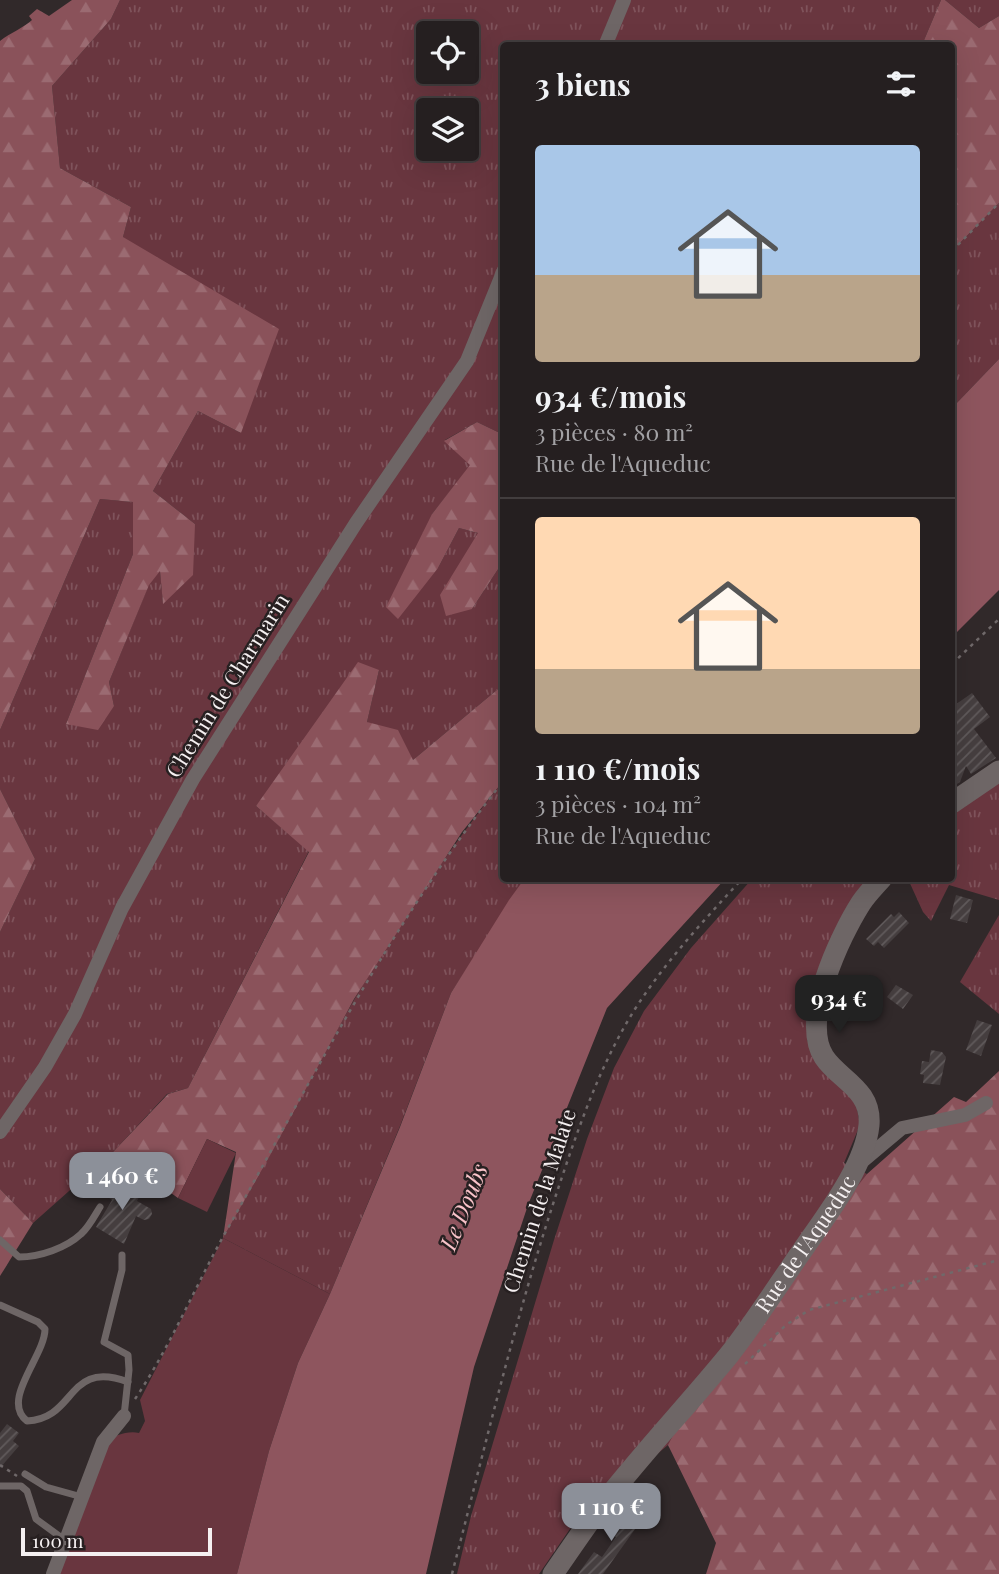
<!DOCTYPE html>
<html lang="fr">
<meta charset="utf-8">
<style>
:root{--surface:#251f20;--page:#2d2729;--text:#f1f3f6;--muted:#a3a2a5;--line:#423d3e;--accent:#8c9099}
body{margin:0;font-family:"Playfair Display",serif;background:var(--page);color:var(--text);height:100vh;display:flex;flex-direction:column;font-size:26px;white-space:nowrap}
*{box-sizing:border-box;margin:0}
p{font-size:23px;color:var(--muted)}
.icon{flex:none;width:38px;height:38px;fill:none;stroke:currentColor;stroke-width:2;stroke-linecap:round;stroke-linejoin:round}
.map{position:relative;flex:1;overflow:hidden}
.side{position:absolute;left:500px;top:42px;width:455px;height:840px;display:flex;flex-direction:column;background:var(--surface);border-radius:7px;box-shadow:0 7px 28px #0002,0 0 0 2px var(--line)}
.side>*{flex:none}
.tools{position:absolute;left:416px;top:21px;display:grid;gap:14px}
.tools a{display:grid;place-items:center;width:63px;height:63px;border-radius:7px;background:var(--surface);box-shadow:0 7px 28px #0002,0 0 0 2px var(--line);font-size:35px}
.scale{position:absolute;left:21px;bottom:18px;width:191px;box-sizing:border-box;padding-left:7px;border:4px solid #f5f0f1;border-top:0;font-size:19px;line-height:24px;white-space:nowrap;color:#f5f0f1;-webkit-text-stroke:5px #272021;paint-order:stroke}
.price{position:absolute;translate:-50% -60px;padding:0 16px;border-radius:14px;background:var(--accent);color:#fff;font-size:23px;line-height:46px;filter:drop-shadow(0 2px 4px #0008)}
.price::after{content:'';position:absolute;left:50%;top:42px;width:21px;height:16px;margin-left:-10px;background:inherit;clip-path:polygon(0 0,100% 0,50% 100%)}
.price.active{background:#222;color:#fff}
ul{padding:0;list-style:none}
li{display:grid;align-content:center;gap:14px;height:371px;padding:0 35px}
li+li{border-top:2px solid var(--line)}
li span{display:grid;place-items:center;height:217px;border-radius:7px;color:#555}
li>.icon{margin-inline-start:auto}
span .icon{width:126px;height:126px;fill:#fffc;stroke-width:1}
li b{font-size:30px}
h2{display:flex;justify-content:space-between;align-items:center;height:84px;padding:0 35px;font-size:30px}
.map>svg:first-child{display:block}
.grass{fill:url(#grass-tufts);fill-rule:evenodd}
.forest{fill:url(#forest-firs)}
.park{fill:#69363f}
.water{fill:#8e555e}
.building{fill:url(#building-hatch)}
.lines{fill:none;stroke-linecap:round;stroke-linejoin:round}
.path{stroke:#70696a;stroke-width:2.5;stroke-dasharray:3.5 5;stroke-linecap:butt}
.lane{stroke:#6e6666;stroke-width:7}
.street{stroke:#6e6666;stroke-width:14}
.secondary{stroke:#6e6666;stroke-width:21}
.labels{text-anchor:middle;stroke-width:5;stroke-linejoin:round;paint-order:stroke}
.street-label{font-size:21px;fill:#f5f0f1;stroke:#272021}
.water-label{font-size:23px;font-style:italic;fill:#f9c3c9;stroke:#272021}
</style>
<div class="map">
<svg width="999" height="1574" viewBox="0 0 999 1574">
<defs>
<pattern id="grass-tufts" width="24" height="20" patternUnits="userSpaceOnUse" patternTransform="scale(1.75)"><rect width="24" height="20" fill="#69363f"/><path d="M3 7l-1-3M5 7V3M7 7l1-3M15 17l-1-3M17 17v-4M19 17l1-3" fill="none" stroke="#7f535b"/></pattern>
<pattern id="forest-firs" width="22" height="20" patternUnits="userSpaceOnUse" patternTransform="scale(1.75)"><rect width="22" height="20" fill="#8a525a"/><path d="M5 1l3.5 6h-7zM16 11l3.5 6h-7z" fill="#9b6b72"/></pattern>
<pattern id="building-hatch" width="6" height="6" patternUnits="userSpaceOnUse" patternTransform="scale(1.75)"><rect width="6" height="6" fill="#453e3f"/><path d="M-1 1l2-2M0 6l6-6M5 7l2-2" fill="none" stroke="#605a5b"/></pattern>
</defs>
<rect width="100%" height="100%" fill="#31292a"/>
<g class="grass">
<path d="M120,0H941L922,45L504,46V435L477,422L445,440L471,465L432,514L438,568L459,528L478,533L472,609L504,560V684L413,760L367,722L379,670L256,806L309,851L188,1088L167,1094L113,1152L33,1223L0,1189V932L35,859L0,789V730L100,499L134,502L133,554L66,724L114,706L109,682L149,584L160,570L163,603L195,524L153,491L198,411L241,433L123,237L131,207L60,168L52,86L111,19ZM429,33H467V72H429ZM429,110H467V149H429Z"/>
<path d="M945,0H999V16L979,28Z"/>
<path d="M999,203V359L952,408V251Z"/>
<path d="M999,771V900L949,885L931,921L923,912L908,879L952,878V803Z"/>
<path d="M504,780V878L525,879L451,993L400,1126L330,1294L223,1238C268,1159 309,1078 354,1000C398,923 449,849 504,780Z"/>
<path d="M752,879H876L814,992L807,1040L818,1061L856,1103L860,1125L844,1163L867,1174L668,1445L574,1523L539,1574H457L471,1516L554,1240L587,1139L614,1068L644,1011L691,948Z"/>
<path d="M999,915V1014L960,982Z"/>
</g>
<g class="forest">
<path d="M72,0H120L111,19L52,86L60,168L131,207L123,237L279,329L241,433L198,411L153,491L195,524L193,575L163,604L160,571L149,585L109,682L114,706L98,730L66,724L133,554V502L100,499L0,730V41C10,33 25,27 32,20L29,16L37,9L49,16Z"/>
<path d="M941,0H945L979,28L999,16V203L952,251V46L922,45Z"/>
<path d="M477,422L504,435V560L472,609L446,616L440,595L478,533L459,528L438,568L398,619L386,607L432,514L470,465L444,441Z"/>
<path d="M358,662L379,670L367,722L398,730L413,760L504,684V780L462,832L354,999L273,1150L223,1238L236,1152L207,1139L178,1198L113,1152L168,1094L188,1088L309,852L256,806Z"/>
<path d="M0,789L35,859L0,932Z"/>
<path d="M999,1071V1574H706L716,1543L668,1445L697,1390L867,1174L954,1097L966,1102Z"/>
<path d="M0,1189L33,1223L0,1276Z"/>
</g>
<g class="park">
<path d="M207,1139L236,1153L207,1212L178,1198Z"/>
<path d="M223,1238L330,1294L298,1363L269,1451L237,1574H51L103,1442C114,1436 128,1430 139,1433L145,1421L140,1400Z"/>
</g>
<g class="water">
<path d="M999,359V590L952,637V408Z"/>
<path d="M525,878L725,879L607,1008L528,1205L474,1367L426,1574H237L269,1451L298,1363L330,1294L400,1127L451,993L509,900Z"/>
</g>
<g class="building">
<path d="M972,693L990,717L974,729L996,758L971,774L966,766L960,782L952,787V707Z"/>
<path d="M956,895L973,900L967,923L950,919Z"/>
<path d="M899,912L909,923L884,948L878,942L874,946L866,939L891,914L894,917Z"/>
<path d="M896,985L913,995L903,1009L887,997Z"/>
<path d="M977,1020L992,1025L981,1056L966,1050Z"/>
<path d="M931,1050L942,1052L946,1057L940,1085L923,1083L924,1075L920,1074L922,1061L929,1062Z"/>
<path d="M108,1181L127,1194L130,1189L140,1195L137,1201L151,1209L152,1214L149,1219L144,1220L136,1216L124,1244L96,1227L112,1200L101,1192Z"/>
<path d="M7,1424L19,1433L13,1441L19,1446L0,1468V1433Z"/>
<path d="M616,1508L638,1525L603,1574H578L594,1552L602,1557L616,1537L602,1527Z"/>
</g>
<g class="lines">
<g class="path">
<path d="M952,251L999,203"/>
<path d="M952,664L999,619"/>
<path d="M745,1364L786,1325L809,1310L999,1260"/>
<path d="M135,1399C170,1347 194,1289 224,1235C312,1079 392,922 504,780"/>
<path d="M0,1465L17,1476"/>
<path d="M452,1574C485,1447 515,1319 556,1195C577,1132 599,1066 635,1009C666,961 704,920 743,878"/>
</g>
<g class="lane">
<path d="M0,1240L19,1257C40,1257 66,1248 81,1234C89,1227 95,1215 100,1207"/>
<path d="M122,1255V1270L104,1342L128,1355L129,1370L124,1416"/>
<path d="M0,1305L38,1322L45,1329C45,1356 0,1400 27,1421C77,1419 66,1359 128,1382"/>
<path d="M25,1474L46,1487L82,1497"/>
<path d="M0,1486H21L27,1491L36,1519L66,1541"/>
</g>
<g class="street">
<path d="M605,46L624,0"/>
<path d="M0,1132L45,1067L75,1014L122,908L193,779L356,523L467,361L504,270"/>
<path d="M858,1165L902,1128L965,1115L986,1103"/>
<path d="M53,1574L103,1442L124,1416"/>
</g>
<g class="secondary">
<path d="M952,803L999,771"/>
<path id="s1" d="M553,1574C566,1555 579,1536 592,1518C635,1461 684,1410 729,1355C755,1322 778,1285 802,1251C825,1217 865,1167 869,1125C872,1089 839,1080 824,1057C800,1020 840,936 861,903C867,894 875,886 882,878"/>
</g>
</g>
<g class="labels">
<g class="street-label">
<text transform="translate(228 686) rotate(-58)" y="7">Chemin de Charmarin</text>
<text transform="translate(540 1201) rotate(-72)" y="7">Chemin de la Malate</text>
<text dy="7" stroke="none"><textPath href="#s1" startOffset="416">Rue de l'Aqueduc</textPath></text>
</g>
<g class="water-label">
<text transform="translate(464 1207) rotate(-68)" y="8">Le Doubs</text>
</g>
</g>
</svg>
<div class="tools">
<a><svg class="icon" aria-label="locate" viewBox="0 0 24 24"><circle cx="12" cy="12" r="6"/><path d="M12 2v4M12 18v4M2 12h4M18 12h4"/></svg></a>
<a><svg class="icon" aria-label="layers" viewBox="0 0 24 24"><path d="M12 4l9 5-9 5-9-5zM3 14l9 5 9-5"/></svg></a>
</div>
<div class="scale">100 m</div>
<b class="price active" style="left:839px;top:1035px">934 €</b>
<b class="price" style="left:122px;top:1212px">1 460 €</b>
<b class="price" style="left:611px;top:1543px">1 110 €</b>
<section class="side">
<h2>3 biens<svg class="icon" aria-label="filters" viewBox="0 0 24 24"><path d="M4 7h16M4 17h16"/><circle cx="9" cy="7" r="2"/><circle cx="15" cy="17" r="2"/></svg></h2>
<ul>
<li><span style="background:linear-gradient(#a9c7e8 60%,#b9a48a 0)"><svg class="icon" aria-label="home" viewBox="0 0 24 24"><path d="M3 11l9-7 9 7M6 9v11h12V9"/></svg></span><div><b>934 €/mois</b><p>3 pièces · 80 m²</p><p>Rue de l'Aqueduc</p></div></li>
<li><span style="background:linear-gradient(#ffd9b3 70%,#b9a48a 0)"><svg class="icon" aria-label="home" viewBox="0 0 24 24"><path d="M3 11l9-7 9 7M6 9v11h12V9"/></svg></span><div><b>1 110 €/mois</b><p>3 pièces · 104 m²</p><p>Rue de l'Aqueduc</p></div></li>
</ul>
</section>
</div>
